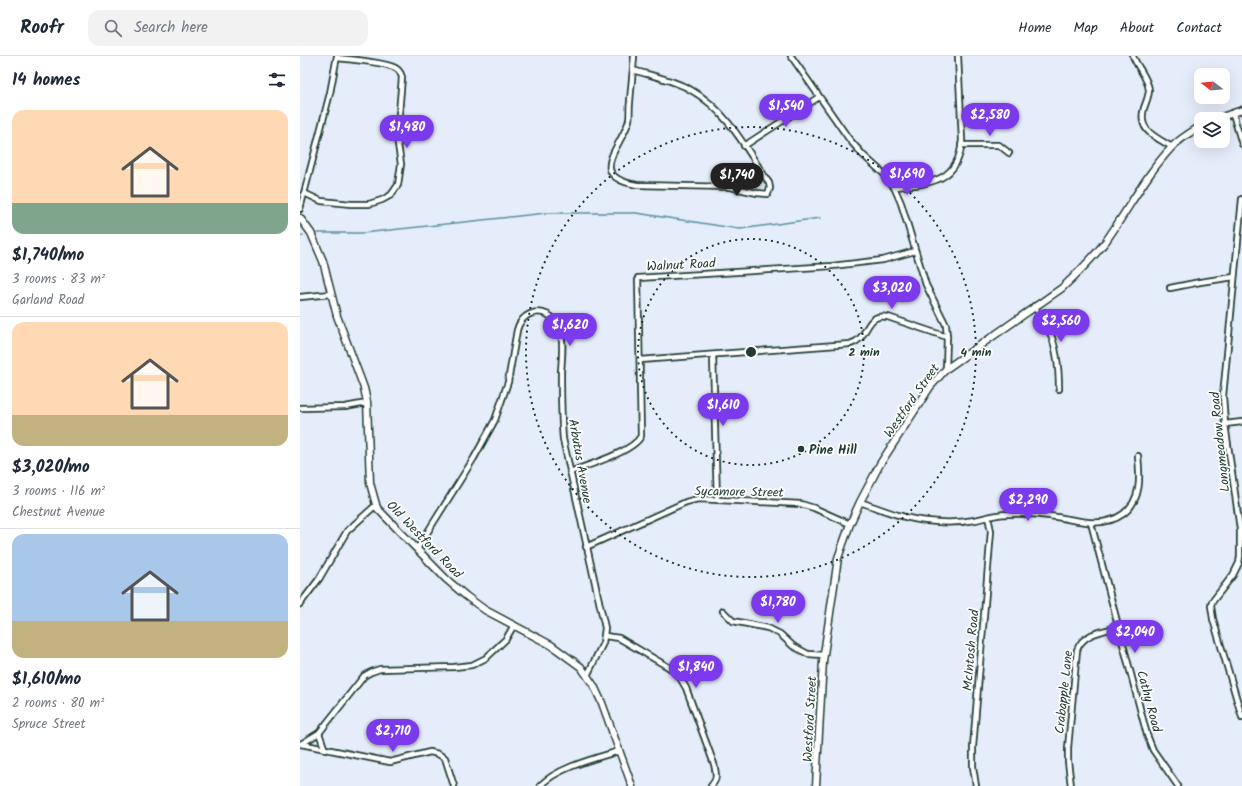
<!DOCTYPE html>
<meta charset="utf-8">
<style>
:root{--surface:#fff;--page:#f2f2f3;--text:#1f2937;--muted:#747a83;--line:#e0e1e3;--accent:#7c3aed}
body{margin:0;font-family:Kalam,sans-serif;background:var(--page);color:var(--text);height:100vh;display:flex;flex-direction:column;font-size:15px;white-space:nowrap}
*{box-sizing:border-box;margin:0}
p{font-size:13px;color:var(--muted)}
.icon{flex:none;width:22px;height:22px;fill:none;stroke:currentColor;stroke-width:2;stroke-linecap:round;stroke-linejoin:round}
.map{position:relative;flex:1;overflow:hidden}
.drawer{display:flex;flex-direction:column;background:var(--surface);width:300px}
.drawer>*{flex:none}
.needle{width:26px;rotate:286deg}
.buttons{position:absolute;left:894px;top:12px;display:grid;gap:8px}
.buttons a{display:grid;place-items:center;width:36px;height:36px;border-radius:8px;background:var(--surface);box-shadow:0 4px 16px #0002;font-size:20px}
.price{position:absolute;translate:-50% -34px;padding:0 9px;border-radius:14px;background:var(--accent);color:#fff;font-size:13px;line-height:26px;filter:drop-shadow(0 1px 2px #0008)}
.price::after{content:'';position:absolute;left:50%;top:24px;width:12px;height:9px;margin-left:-6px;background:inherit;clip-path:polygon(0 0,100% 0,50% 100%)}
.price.selected{background:#222;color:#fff}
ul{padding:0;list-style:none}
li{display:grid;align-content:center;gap:8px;height:212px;padding:0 12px}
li+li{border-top:1px solid var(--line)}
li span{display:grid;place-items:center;height:124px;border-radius:12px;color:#555}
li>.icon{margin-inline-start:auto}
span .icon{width:72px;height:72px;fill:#fffc;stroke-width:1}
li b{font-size:17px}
h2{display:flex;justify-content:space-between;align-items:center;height:48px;padding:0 12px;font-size:17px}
header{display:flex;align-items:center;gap:24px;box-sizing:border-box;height:56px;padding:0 20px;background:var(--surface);border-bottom:1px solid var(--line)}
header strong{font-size:19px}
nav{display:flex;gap:22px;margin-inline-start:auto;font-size:14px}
.search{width:280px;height:36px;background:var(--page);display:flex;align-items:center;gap:10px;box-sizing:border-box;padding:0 14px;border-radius:12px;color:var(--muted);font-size:15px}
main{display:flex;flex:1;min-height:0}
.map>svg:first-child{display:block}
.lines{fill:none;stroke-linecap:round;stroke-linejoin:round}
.stream{stroke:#5a8f9c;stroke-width:1.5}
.street-casing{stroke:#1f3d34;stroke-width:8}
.secondary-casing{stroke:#1f3d34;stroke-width:9}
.street{stroke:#fff;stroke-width:4.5}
.secondary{stroke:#fff;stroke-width:6}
.ring{fill:none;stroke:#1f3d34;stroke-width:2;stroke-dasharray:2 4}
.poi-dot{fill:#1f3d34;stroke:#fff;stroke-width:1.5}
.labels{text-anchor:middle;stroke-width:3.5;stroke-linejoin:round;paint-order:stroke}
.street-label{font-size:13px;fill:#1f3d34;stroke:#fff}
.poi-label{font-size:13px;font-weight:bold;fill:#1f3d34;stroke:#fff;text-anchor:start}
.centre{fill:#1f3d34;stroke:#fff;stroke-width:2}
.ring-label{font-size:12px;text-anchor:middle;font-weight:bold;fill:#1f3d34;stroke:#fff;stroke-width:3.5;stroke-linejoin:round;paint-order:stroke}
</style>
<header>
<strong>Roofr</strong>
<div class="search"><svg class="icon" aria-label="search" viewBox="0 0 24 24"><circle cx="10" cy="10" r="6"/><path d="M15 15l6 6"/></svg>Search here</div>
<nav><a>Home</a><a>Map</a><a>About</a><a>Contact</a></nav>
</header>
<main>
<section class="drawer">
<h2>14 homes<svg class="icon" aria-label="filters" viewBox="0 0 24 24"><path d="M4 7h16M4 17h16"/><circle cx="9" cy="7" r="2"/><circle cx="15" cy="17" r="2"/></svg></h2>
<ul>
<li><span style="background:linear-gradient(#ffd9b3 75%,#7fa58c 0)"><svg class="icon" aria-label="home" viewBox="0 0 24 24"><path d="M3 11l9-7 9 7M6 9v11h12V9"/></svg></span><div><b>$1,740/mo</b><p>3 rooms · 83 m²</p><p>Garland Road</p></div></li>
<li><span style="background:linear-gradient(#ffd9b3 75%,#c2b280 0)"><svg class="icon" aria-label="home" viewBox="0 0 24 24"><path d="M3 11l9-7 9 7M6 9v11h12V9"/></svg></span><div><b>$3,020/mo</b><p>3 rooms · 116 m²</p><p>Chestnut Avenue</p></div></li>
<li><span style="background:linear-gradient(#a9c7e8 70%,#c2b280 0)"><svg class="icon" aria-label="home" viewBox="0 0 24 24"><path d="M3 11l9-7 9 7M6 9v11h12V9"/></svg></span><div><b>$1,610/mo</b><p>2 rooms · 80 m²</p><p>Spruce Street</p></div></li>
</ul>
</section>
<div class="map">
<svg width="942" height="730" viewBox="0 0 942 730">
<rect width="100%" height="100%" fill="#e6edfa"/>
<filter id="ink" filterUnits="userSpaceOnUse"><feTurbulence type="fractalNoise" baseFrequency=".025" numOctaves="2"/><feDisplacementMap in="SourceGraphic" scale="8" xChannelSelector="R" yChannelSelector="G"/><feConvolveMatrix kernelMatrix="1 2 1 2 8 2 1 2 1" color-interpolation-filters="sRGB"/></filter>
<g filter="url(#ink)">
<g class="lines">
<g class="stream">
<path d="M17,177H63L246,157H336L440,173L520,162"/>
<path d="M0,180L3,179"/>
</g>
<defs>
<g id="street">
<path d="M491,0L549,83L563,99L584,118L594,131L601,147L626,229L646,269L647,281L646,313"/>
<path d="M833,0C837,11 848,22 849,34C849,40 846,46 844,52C837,75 856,81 872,91"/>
<path d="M333,14C352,20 374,24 391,34C427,54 447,94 469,127L470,132L468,138L457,137L430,131L337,129C285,120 322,91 329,64C330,59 329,52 330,46C331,31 333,15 334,0"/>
<path d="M933,58L942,88"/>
<path d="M661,89H699L709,97"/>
<path d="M444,90L519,41"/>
<path d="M594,131C628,128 659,127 662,84L658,0"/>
<path d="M4,137L21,145L51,148H69L82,144L91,139L98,129L101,108L97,82L102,21C101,18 100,15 97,13C90,7 48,3 37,2"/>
<path d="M942,143L923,340L925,368L940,473V500L939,507L933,519L912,546L911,550L913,563L942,661"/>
<path d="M0,153L30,37L37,0"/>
<path d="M870,232L900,226L934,221"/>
<path d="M0,241L31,238"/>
<path d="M734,250C739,258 744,266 749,274C757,292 759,315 759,333"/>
<path d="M413,299L417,444"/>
<path d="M340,304L550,288C570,283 564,256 588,261L647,281"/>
<path d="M0,352L45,351L67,347"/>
<path d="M925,368L942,366"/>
<path d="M270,416C288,409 333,396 341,380L338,222L532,210L583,204L615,195"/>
<path d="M560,446C581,453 604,463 627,465C642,467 659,467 675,464C686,462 696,458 707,458C722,457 736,458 750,460C774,463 801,474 823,458C842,444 840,421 838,400"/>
<path d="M791,467L847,679L853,694L878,730"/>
<path d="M286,491L386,446L398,443L501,448L514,452L550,468"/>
<path d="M117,493L174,402L195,364L208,326L217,274C219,267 223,261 230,258C242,253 255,260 260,272C264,285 262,302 261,315C261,338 261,360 263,383L305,572L303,587L287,620"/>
<path d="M0,548L19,523L47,475L76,449"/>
<path d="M423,555L433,565L468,572L480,578L493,590L508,598L524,599"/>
<path d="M305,580L319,582L370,612L379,620L386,632L414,708C416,717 418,723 411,730"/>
<path d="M19,677L25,694"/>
<path d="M1,688L19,677L64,620L71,616L80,613L154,611L172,609L186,602L206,583L214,569"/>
<path d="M1,688L90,706L130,696L138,698L145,702L154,730"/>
<path d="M240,730C256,712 296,702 319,695"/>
<path d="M676,730L673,711V691L691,475L688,461"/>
<path d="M771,730L768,705V692L777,594C783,577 803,575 819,571"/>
</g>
<g id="secondary">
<path d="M916,63L942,54"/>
<path d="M0,162L11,177L23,205L37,260L64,332L67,346L70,427L77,452L146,523L166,540L185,554L251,589L281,611L294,630L302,647L332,730"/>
<path d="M516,730L523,605L538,502L550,468L560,446L580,408L630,331L646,313L762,232C778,217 793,202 806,185C828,154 845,120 871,92C879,83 891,76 901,70"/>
</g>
</defs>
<use href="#street" class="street-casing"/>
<use href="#secondary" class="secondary-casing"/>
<use href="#street" class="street"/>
<use href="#secondary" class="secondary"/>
</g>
</g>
<g class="ring">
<circle cx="451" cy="296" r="113"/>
<circle cx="451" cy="296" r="225"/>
</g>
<circle class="poi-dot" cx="501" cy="393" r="4"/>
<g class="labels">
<g class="street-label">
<text transform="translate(381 208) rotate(-3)" y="5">Walnut Road</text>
<text transform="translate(611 344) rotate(-55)" y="5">Westford Street</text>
<text transform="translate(919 386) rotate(-96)" y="5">Longmeadow Road</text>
<text transform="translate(281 405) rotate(80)" y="5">Arbutus Avenue</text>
<text transform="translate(439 435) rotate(1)" y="5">Sycamore Street</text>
<text transform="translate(125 483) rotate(46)" y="5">Old Westford Road</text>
<text transform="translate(670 594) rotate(-85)" y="5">McIntosh Road</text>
<text transform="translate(763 636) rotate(-84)" y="5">Crabapple Lane</text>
<text transform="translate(850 645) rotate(75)" y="5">Cathy Road</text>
<text transform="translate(509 663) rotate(-87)" y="5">Westford Street</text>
</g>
<g class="poi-label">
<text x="509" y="398">Pine Hill</text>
</g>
</g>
<circle cx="451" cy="296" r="6" class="centre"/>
<g class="ring-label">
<text x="564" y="300">2 min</text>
<text x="676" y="300">4 min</text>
</g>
</svg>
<div class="buttons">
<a><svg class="needle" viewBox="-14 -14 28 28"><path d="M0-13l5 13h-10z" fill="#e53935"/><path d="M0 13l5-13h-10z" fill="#747a83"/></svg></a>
<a><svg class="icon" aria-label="layers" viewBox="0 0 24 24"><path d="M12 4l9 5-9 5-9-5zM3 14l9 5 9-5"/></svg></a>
</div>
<b class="price" style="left:486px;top:72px">$1,540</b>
<b class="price" style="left:690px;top:81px">$2,580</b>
<b class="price" style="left:107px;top:93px">$1,480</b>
<b class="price" style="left:607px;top:140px">$1,690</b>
<b class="price selected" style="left:437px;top:141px">$1,740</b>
<b class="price" style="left:592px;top:254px">$3,020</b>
<b class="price" style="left:761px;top:287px">$2,560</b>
<b class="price" style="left:270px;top:291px">$1,620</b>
<b class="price" style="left:423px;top:371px">$1,610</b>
<b class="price" style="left:728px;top:466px">$2,290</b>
<b class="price" style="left:478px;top:568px">$1,780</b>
<b class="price" style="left:835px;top:598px">$2,040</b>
<b class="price" style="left:396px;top:633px">$1,840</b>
<b class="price" style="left:93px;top:697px">$2,710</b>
</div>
</main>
